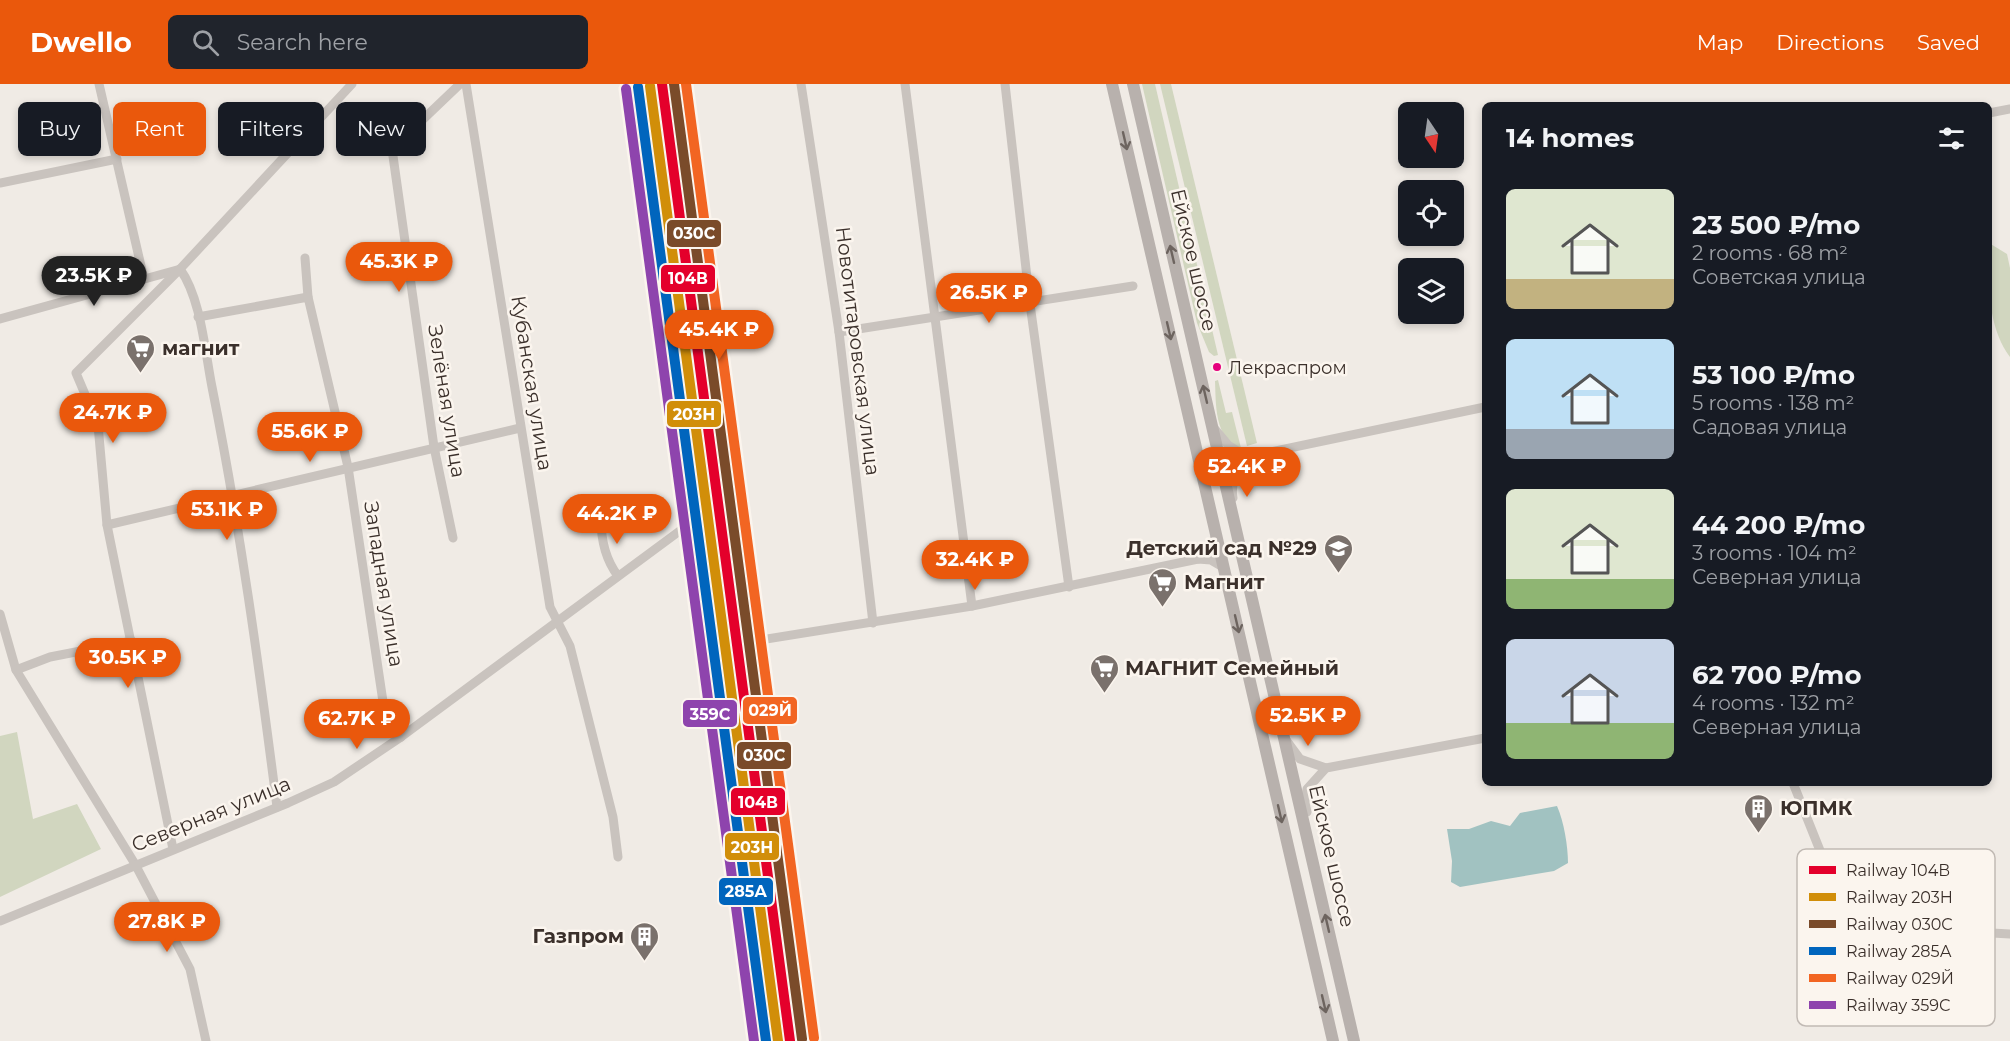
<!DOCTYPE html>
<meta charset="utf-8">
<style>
:root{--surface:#171b24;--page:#20242c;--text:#f1f3f6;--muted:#9ea1a6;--accent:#ea580c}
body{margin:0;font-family:Montserrat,sans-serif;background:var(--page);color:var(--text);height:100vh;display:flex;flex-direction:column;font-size:22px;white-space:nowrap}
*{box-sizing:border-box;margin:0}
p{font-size:20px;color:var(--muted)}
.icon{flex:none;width:33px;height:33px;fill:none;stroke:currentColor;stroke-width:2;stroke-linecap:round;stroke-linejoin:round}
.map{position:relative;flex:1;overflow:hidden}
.drawer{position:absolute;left:1482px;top:18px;width:510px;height:684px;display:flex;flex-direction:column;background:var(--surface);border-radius:9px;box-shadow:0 3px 9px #0003}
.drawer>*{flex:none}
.hud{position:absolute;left:18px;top:18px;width:570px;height:54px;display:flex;gap:12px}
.needle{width:39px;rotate:167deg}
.buttons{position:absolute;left:1398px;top:18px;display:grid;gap:12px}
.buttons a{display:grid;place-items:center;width:66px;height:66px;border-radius:9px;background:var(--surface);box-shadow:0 3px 9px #0003;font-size:30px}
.price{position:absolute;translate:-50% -51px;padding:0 14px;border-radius:21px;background:var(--accent);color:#fff;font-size:20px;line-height:39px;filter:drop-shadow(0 2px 3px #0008)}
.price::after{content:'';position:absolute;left:50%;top:36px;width:18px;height:14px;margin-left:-9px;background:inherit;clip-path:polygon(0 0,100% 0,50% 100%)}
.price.active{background:#222;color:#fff}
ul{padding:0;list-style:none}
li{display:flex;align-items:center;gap:18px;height:150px;padding:0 24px}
li span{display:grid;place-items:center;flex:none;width:168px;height:120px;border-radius:9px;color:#555}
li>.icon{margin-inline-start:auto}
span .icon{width:72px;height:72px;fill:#fffc;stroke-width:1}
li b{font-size:26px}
h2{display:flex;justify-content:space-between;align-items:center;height:72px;padding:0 24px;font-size:26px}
.pill{padding:0 21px;border-radius:9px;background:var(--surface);box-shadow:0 3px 9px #0003;font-size:21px;line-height:54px}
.pill.active{background:var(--accent);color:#fff}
header{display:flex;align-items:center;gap:36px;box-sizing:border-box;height:84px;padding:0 30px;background:var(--accent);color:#fff}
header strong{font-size:28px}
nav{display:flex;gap:33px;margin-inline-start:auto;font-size:21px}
.search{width:420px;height:54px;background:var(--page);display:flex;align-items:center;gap:15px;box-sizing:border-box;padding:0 21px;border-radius:9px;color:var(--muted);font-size:22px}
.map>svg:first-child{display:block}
.green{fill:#d1d6bf}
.water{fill:#a1c2c1}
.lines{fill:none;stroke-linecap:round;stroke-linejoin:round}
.minor{stroke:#c9c3be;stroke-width:9}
.major{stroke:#b8b1ad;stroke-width:12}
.rail-casing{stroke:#b1aca8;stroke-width:4.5}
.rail{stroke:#fbf5ee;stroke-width:2;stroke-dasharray:7;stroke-linecap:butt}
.rail-1-casing{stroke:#fbf5ee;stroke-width:15}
.rail-2-casing{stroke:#fbf5ee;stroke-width:15}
.rail-3-casing{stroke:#fbf5ee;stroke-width:15}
.rail-4-casing{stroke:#fbf5ee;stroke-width:15}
.rail-5-casing{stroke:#fbf5ee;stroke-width:15}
.rail-6-casing{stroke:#fbf5ee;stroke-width:15}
.rail-1{stroke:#e4002b;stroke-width:10}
.rail-2{stroke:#d18e09;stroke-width:10}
.rail-3{stroke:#7a4b2a;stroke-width:10}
.rail-4{stroke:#0065bd;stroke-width:10}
.rail-5{stroke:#f26522;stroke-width:10}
.rail-6{stroke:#8e44ad;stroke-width:10}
.oneway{stroke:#6d645f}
.bus-dot{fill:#e5007d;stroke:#fbf5ee;stroke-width:2}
.labels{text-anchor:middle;stroke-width:5;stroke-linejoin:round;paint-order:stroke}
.bus-label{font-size:18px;fill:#3b302b;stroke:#fbf5ee;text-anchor:start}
.street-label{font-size:20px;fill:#3b302b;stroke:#fbf5ee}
.poi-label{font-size:20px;font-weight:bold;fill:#3b302b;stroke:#fbf5ee;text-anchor:start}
.key{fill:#fbf5ee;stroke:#c1bab4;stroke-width:1.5}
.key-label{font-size:16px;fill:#3b302b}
.line-badge{stroke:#fbf5ee;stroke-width:2}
.badge-label{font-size:16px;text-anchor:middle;font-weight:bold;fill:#fff}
</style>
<header>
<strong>Dwello</strong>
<div class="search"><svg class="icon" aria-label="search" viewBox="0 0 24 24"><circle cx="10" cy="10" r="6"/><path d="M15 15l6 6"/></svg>Search here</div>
<nav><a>Map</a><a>Directions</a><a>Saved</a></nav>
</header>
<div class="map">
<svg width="2010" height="957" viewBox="0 0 2010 957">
<rect width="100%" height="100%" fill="#f0ebe5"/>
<g class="green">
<path d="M1142,0H1155L1218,271L1214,272L1209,268L1197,239Z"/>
<path d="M1160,0H1171L1257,359L1247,362Z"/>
<path d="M1989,159L2007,170L2010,184V273C1986,240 1989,198 1989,159Z"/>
<path d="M1218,296L1226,329L1232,328L1241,364C1214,356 1216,319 1215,297Z"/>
<path d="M17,648L33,735L77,720L101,765L0,813V652Z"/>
</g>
<path class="water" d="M1557,722C1564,738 1568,762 1568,779L1554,787L1460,803L1451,798L1452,777L1447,745H1469L1491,737L1510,742L1520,729Z"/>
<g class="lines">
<g class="minor">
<path d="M99,0L144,195"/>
<path d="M466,0L550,523L570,562L613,733L618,773"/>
<path d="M674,0L673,37L735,506L741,534L754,557L972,522L1198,475L1211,476L1223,483"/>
<path d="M801,0L839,248L873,539"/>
<path d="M905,0L972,522"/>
<path d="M1005,0L1030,220L1069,503"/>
<path d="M1989,29L2010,25"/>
<path d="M0,99L117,75"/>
<path d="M305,174L308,213"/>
<path d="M180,185C201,214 205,268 212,303C240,443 259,582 277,723"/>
<path d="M198,233L308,213L348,383L385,631L401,653"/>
<path d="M0,235L177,186"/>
<path d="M839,248L1133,202"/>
<path d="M1213,343L1228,361L1247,373"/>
<path d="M1233,414C1230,398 1238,386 1247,373L1485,323"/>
<path d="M601,435C601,456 605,475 618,492"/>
<path d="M107,441L520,344"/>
<path d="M453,454L434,363L392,65L460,0"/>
<path d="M1198,475L1210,465L1216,451"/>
<path d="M0,530L16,586L135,780L190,885L206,957"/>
<path d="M16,586L50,573L132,557"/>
<path d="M1286,656L1300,675L1326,684"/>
<path d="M1793,699L1825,779L1838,804L1856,827L1885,843L2010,850"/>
<path d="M1307,728L1305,719L1307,705L1326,684L1485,654"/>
<path d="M173,765L107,441L98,341L76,289L180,185L352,0"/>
<path d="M0,837L288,719L334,698L401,653L685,443L626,0"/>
</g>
<g class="major">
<path d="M1112,0L1333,957"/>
<path d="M1133,0L1354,957"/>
</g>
<defs>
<path id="rail" d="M657,0L783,957"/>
</defs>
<use href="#rail" class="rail-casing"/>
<use href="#rail" class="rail"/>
<defs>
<path id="rail-1" d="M662,0L790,957"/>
<path id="rail-2" d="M650,2L778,957"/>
<path id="rail-3" d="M674,0L802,955"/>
<path id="rail-4" d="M638,3L766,957"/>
<path id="rail-5" d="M686,0L814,954"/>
<path id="rail-6" d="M626,5L754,957"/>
</defs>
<use href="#rail-1" class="rail-1-casing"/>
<use href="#rail-2" class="rail-2-casing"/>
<use href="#rail-3" class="rail-3-casing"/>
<use href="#rail-4" class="rail-4-casing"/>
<use href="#rail-5" class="rail-5-casing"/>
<use href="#rail-6" class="rail-6-casing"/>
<use href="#rail-1" class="rail-1"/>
<use href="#rail-2" class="rail-2"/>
<use href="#rail-3" class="rail-3"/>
<use href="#rail-4" class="rail-4"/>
<use href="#rail-5" class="rail-5"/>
<use href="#rail-6" class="rail-6"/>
</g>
<defs><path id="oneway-shaft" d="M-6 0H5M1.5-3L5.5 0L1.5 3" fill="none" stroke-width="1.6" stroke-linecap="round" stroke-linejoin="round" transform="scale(1.5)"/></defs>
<g class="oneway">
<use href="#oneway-shaft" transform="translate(1125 57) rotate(77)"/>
<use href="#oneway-shaft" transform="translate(1172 170) rotate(-103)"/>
<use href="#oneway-shaft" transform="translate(1169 247) rotate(77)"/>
<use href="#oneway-shaft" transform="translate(1205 310) rotate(-103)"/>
<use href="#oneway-shaft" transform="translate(1237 540) rotate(77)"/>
<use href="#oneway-shaft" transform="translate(1280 730) rotate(77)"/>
<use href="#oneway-shaft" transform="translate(1327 839) rotate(-103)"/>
<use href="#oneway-shaft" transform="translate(1324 920) rotate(77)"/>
</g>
<defs>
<symbol id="supermarket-pin" viewBox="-11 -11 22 30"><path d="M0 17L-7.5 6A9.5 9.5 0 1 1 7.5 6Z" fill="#7a716c" stroke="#fbf5ee"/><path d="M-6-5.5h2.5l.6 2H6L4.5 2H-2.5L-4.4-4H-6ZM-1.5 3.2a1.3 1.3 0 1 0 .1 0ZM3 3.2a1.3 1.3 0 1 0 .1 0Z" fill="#fff"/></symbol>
<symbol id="school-pin" viewBox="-11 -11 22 30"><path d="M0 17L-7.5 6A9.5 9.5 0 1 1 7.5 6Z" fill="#7a716c" stroke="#fbf5ee"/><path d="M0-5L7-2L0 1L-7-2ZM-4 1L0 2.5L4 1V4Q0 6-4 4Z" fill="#fff"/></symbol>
<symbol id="building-pin" viewBox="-11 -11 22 30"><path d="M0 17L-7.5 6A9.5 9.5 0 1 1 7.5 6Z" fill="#7a716c" stroke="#fbf5ee"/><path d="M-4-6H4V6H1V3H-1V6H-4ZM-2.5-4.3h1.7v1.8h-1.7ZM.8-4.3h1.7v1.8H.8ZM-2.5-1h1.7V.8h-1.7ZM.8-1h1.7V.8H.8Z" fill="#fff"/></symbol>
</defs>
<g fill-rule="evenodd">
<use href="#supermarket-pin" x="124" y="248" width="33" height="45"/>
<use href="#school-pin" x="1322" y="448" width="33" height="45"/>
<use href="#supermarket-pin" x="1146" y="482" width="33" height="45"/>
<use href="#supermarket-pin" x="1088" y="568" width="33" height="45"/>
<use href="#building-pin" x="1742" y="708" width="33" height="45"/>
<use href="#building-pin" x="628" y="836" width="33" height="45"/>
</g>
<circle class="bus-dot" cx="1217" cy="283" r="5"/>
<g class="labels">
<g class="bus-label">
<text x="1228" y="290">Лекраспром</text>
</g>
<g class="street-label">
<text transform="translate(1194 176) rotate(77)" y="7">Ейское шоссе</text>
<text transform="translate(858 267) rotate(83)" y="7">Новотитаровская улица</text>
<text transform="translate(532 299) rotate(81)" y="7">Кубанская улица</text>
<text transform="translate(447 317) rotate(81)" y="7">Зелёная улица</text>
<text transform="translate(384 500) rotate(81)" y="7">Западная улица</text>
<text transform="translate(211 730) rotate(-22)" y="7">Северная улица</text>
<text transform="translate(1332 772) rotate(77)" y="7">Ейское шоссе</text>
</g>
<g class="poi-label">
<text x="162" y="271">магнит</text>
<text x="1317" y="471" text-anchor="end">Детский сад №29</text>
<text x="1184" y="505">Магнит</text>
<text x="1125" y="591">МАГНИТ Семейный</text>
<text x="1780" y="731">ЮПМК</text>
<text x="624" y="859" text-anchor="end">Газпром</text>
</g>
</g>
<rect x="1797" y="765" width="198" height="177" rx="9" class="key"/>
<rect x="1809" y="782" width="27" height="8" fill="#e4002b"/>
<rect x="1809" y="809" width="27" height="8" fill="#d18e09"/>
<rect x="1809" y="836" width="27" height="8" fill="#7a4b2a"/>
<rect x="1809" y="863" width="27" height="8" fill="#0065bd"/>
<rect x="1809" y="890" width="27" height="8" fill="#f26522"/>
<rect x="1809" y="917" width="27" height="8" fill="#8e44ad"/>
<g class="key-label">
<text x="1846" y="792">Railway 104В</text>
<text x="1846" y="819">Railway 203Н</text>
<text x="1846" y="846">Railway 030C</text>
<text x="1846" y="873">Railway 285А</text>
<text x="1846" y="900">Railway 029Й</text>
<text x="1846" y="927">Railway 359С</text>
</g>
<g class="line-badge">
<rect x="666" y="135" width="56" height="29" rx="6" fill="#7a4b2a"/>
<rect x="660" y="180" width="56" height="29" rx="6" fill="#e4002b"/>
<rect x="666" y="316" width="56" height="28" rx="6" fill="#d18e09"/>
<rect x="742" y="612" width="56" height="29" rx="6" fill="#f26522"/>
<rect x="682" y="615" width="56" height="29" rx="6" fill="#8e44ad"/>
<rect x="736" y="657" width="56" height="29" rx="6" fill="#7a4b2a"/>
<rect x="730" y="703" width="56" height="29" rx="6" fill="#e4002b"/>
<rect x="724" y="748" width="56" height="29" rx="6" fill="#d18e09"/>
<rect x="718" y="793" width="56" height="29" rx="6" fill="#0065bd"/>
</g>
<g class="badge-label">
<text x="694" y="155">030C</text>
<text x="688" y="200">104В</text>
<text x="694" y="336">203Н</text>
<text x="770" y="632">029Й</text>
<text x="710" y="636">359С</text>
<text x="764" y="677">030C</text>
<text x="758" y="724">104В</text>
<text x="752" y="769">203Н</text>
<text x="746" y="813">285А</text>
</g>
</svg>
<div class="buttons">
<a><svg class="needle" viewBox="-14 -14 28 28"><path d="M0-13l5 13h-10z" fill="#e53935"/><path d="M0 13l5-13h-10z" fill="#9ea1a6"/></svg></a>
<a><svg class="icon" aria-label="locate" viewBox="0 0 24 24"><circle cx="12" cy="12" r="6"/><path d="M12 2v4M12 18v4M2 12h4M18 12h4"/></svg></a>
<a><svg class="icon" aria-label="layers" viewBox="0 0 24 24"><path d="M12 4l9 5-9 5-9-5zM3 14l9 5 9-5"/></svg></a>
</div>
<b class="price" style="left:399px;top:209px">45.3K ₽</b>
<b class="price active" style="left:94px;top:223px">23.5K ₽</b>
<b class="price" style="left:989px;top:240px">26.5K ₽</b>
<b class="price" style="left:719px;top:277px">45.4K ₽</b>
<b class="price" style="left:113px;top:360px">24.7K ₽</b>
<b class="price" style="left:310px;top:379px">55.6K ₽</b>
<b class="price" style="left:1247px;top:414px">52.4K ₽</b>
<b class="price" style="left:227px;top:457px">53.1K ₽</b>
<b class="price" style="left:617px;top:461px">44.2K ₽</b>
<b class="price" style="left:975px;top:507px">32.4K ₽</b>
<b class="price" style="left:128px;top:605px">30.5K ₽</b>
<b class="price" style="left:1308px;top:663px">52.5K ₽</b>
<b class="price" style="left:357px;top:666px">62.7K ₽</b>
<b class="price" style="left:167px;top:869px">27.8K ₽</b>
<div class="hud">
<a class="pill">Buy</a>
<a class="pill active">Rent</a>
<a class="pill">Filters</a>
<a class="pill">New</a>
</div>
<section class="drawer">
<h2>14 homes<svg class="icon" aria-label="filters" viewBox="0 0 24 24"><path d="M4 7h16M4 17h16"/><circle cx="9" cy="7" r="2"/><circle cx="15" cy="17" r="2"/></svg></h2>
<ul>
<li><span style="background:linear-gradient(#dfe7d0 75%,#c2b280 0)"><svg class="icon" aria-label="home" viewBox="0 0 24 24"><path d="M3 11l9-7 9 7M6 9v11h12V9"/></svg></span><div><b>23 500 ₽/mo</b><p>2 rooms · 68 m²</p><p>Советская улица</p></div></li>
<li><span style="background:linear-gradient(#bfe0f5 75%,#9aa5b1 0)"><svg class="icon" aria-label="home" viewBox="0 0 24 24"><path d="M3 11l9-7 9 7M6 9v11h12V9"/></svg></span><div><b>53 100 ₽/mo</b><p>5 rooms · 138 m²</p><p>Садовая улица</p></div></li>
<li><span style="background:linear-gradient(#dfe7d0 75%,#8fb573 0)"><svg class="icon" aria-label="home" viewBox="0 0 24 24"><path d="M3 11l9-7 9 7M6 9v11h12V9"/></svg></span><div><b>44 200 ₽/mo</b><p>3 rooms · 104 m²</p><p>Северная улица</p></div></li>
<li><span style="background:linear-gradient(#c9d6e8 70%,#8fb573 0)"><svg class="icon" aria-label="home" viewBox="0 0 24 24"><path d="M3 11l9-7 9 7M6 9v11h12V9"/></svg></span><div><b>62 700 ₽/mo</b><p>4 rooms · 132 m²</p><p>Северная улица</p></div></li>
</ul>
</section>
</div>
